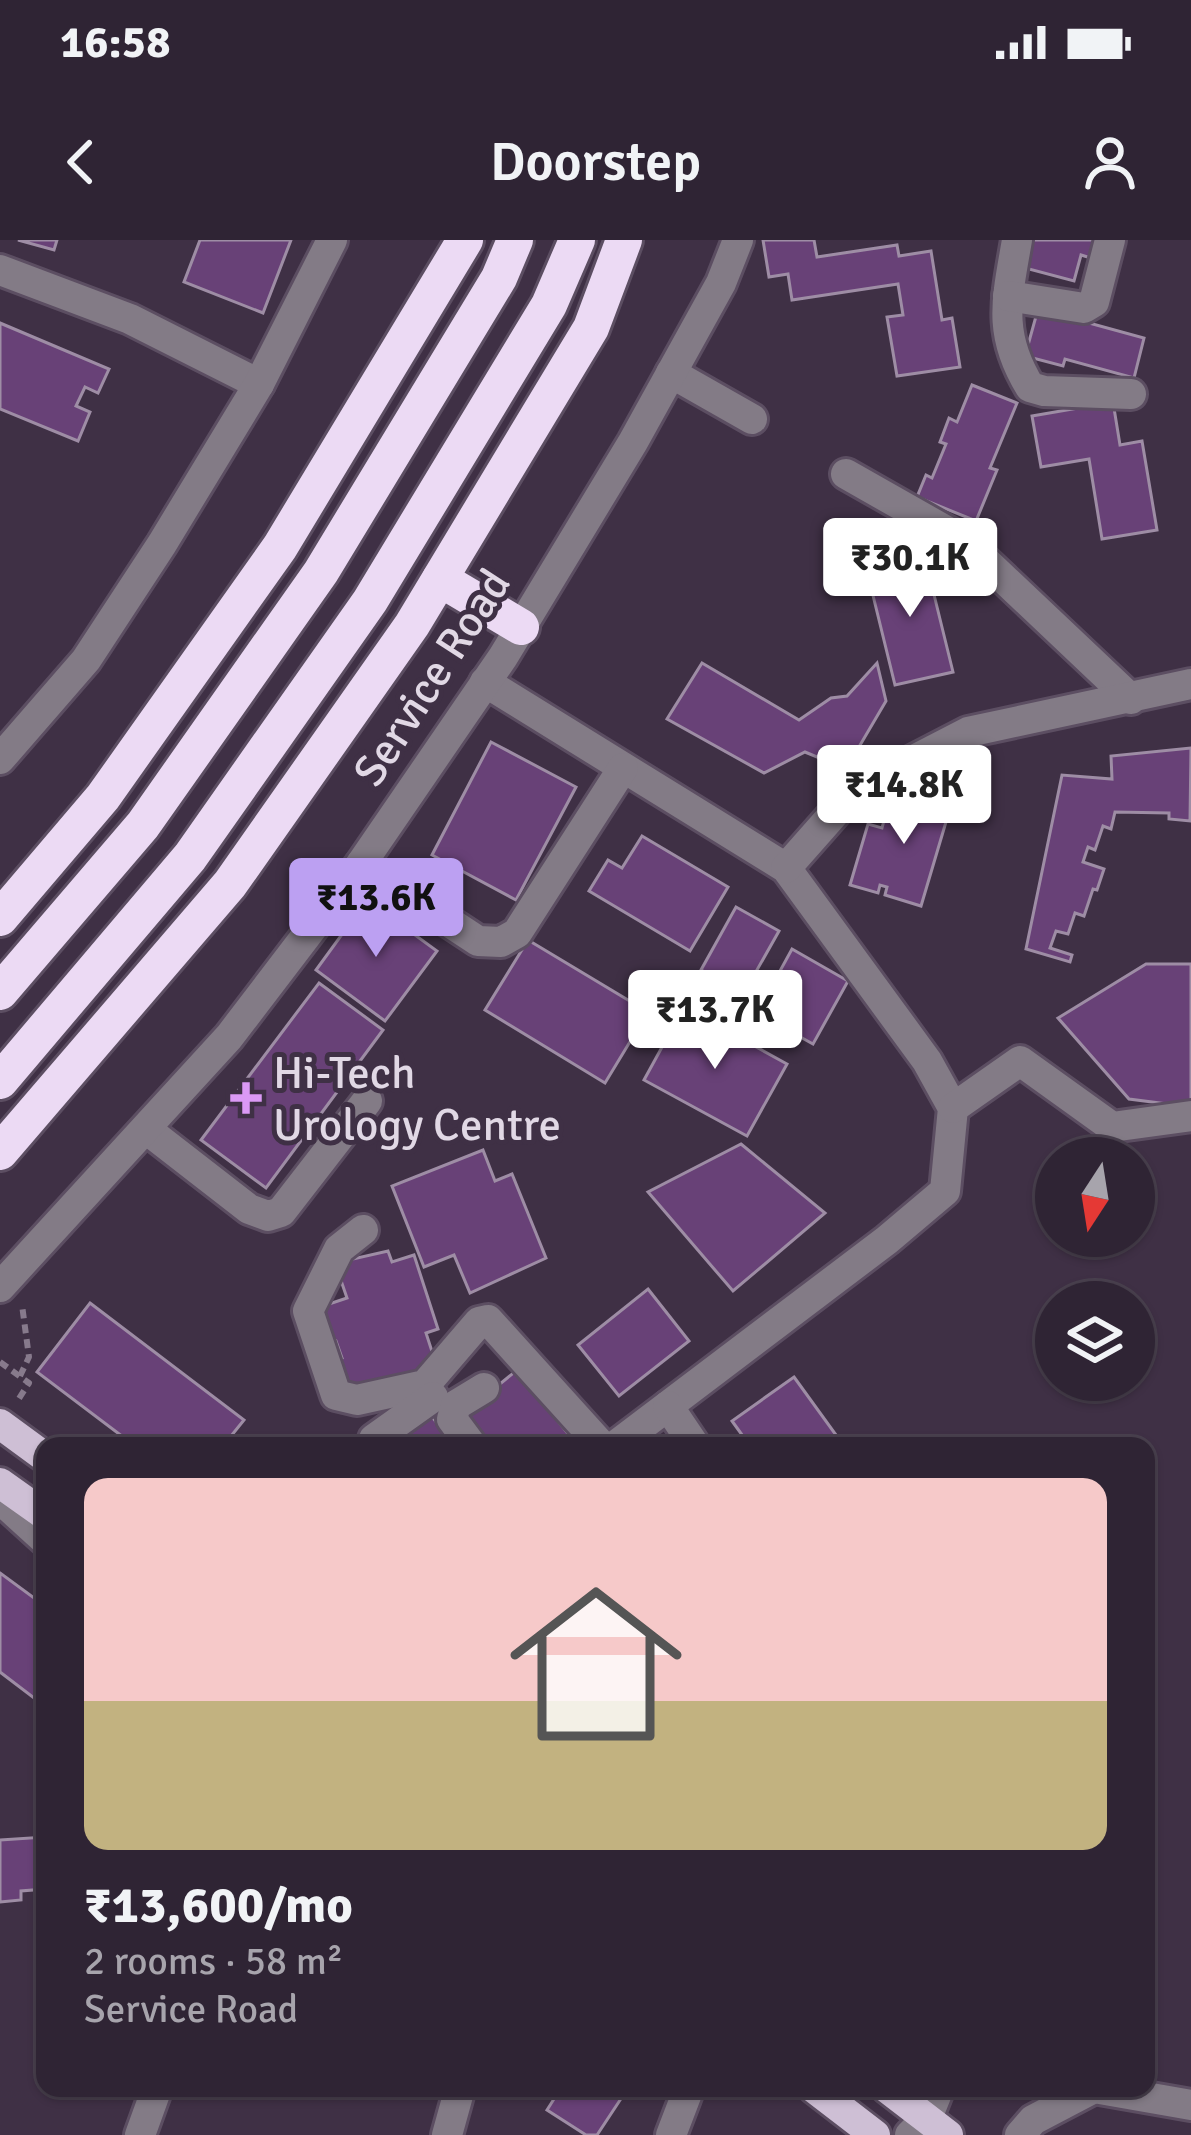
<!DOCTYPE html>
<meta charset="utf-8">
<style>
:root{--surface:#2f2434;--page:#3b3040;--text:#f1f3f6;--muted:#a7a4ac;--line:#4a414f;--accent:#bca0f2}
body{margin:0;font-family:Signika,sans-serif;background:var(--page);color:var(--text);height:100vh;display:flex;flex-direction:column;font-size:45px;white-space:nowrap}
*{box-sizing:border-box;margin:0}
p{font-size:39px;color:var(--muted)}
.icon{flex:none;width:66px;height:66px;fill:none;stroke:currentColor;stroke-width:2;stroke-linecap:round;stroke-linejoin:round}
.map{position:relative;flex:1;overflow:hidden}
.side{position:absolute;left:36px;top:1197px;width:1119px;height:660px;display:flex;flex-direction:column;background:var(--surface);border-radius:24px;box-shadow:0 3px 9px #0004,0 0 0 3px var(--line)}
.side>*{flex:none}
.needle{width:78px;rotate:192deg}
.tools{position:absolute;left:1035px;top:897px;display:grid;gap:24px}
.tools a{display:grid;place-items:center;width:120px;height:120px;border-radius:50%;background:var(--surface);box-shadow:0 3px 9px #0004,0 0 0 3px var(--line);font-size:60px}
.price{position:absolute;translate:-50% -102px;padding:0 27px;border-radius:12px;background:#fff;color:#222;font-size:39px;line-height:78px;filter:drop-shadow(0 3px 6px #0008)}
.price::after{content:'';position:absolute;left:50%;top:72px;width:36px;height:27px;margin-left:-18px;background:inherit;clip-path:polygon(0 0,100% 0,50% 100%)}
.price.on{background:var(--accent);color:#111}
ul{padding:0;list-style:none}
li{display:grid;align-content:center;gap:24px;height:636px;padding:0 48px}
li+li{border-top:3px solid var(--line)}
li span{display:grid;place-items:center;height:372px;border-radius:24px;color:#555}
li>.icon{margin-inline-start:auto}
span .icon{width:216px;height:216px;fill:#fffc;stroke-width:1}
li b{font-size:51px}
.status{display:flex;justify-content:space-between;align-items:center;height:84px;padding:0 60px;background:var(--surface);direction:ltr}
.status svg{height:33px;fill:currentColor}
header{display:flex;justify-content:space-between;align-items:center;height:156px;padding:0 48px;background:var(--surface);font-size:54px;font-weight:600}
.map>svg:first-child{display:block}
.building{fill:#684177;stroke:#9e8da5;stroke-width:3}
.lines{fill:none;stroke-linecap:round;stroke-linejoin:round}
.minor-casing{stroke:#5c4e62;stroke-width:36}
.major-casing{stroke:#5c4e62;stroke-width:36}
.highway-casing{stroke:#5c4e62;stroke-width:42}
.path{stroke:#877a8c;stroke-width:6;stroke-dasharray:9 6;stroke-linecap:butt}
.minor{stroke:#837b86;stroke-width:30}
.major{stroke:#cebfd5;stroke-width:30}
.highway{stroke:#ecdaf4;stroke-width:36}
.poi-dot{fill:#db99f5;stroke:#3f3045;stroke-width:4.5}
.labels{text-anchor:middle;stroke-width:10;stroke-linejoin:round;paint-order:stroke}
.street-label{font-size:45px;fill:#e1d8e5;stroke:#3f3045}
.poi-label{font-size:45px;fill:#e1d8e5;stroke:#3f3045;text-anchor:start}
</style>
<div class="status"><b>16:58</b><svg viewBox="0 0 49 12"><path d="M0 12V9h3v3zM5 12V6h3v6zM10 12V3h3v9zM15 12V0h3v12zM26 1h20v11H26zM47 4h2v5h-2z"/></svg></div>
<header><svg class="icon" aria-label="back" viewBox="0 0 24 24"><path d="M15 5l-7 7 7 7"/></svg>Doorstep<svg class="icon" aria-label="person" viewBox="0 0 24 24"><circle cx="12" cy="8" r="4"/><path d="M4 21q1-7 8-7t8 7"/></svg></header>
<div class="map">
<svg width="1191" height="1895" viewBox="0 0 1191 1895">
<rect width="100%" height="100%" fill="#3f3045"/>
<g class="building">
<path d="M18,0H57L54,10Z"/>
<path d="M200,0H291L263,73L184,42Z"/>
<path d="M763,0H814L817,17L897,5L899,16L931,11L942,80L952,78L960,127L897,136L887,77L903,75L898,44L792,60L788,34L769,37Z"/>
<path d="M1032,0H1095L1091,18L1081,15L1074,41L1025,28Z"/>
<path d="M1038,69L1144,98L1134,138L1065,119L1063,126L1025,116Z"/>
<path d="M0,83L109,129L98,153L85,147L76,166L90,172L78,201L0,169Z"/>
<path d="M972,145L1017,163L990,228L997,230L976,281L917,257L926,235L932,238L946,204L940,202L949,178L957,182Z"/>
<path d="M1113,162L1120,205L1142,201L1157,290L1102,299L1089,219L1041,227L1032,176Z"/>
<path d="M924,314L953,432L895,445L866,327Z"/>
<path d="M702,423L799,480L831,458L847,456L877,423L886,461L846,529L805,512L764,533L667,479Z"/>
<path d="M491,502L576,547L516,660L432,615Z"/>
<path d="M1191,508L1190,581L1169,579V573L1115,572L1111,589L1103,586L1095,610L1088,607L1083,622L1104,629L1097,650L1093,649L1084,676L1075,673L1068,694L1056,691L1050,708L1072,715L1070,722L1026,709L1062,535L1112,539L1111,516Z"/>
<path d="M927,547L954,555L921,666L885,655L887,647L880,645L878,653L850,645L868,584L882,588L887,570L896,573L902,554L915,558L917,551L925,554Z"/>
<path d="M642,596L728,647L690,711L589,651L608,620L622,628Z"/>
<path d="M367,660L437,711L385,781L316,730Z"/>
<path d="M736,667L779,691L744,753L701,730Z"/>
<path d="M528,700L648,772L605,843L485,770Z"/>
<path d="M792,709L848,741L813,804L757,773Z"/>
<path d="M1146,724H1191V867L1129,859L1058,778Z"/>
<path d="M319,743L383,790L266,948L201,900Z"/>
<path d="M684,767L787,824L747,896L644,840Z"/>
<path d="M741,904L825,973L733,1051L648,952Z"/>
<path d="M483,910L495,941L512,934L546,1018L470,1053L454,1015L424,1027L392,946Z"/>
<path d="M388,1011L392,1022L414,1015L438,1089L426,1093L438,1130L397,1144L394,1136L344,1152L338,1119L342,1118L336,1101L326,1105L314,1069L347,1058L335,1023Z"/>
<path d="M648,1049L689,1101L619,1156L578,1105Z"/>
<path d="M90,1063L244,1180L223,1206H135L37,1132Z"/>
<path d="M517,1130L578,1206H495L463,1174Z"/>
<path d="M794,1137L844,1206H750L732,1181Z"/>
<path d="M426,1169L455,1206H375Z"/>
<path d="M0,1333L45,1366V1444L34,1458L0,1432Z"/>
<path d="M45,1597V1649L21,1651V1660L0,1662V1600Z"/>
<path d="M561,1848H628L597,1895H586L547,1870Z"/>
</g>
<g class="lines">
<defs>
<g id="minor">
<path d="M1017,0C1007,59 997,93 1030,147L1044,151L1131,154"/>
<path d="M0,30L130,79L259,144"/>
<path d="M1008,56L1084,68L1094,62L1110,0"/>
<path d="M671,133L752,179"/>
<path d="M846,234L964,301L1131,459"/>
<path d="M485,442L786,628L927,821L953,868L945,951L887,1000L615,1206"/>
<path d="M0,519L86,420L162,304L259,144L332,0"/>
<path d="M361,624L478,701L501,702L517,693L623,528"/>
<path d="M786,628L854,551L968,492L1191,444"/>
<path d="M953,868L1020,821L1112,887L1191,876"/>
<path d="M146,889L249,969L268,976L281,972L367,861"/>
<path d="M363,990L339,1009L308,1071L336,1155L357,1160L425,1145L479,1082L488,1080L602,1206"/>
<path d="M0,1047L229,797L361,624L503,417L633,202L721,43L738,0"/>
<path d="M668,1166L695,1206"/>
<path d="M372,1206L374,1199L433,1157"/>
<path d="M472,1206L452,1179L456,1165L484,1148"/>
<path d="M15,1255L11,1269L45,1300"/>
<path d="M1094,1848L1191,1865"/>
<path d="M140,1895L157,1848"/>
<path d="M447,1895L460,1848"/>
<path d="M671,1895L689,1848"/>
<path d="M910,1895L927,1878L939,1848"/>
<path d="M1020,1895L1033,1880L1094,1848"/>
</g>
<g id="major">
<path d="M0,1184L45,1217"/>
<path d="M0,1243L45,1275"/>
<path d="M814,1848L875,1895"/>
<path d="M887,1848L948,1895"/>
</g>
<g id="highway">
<path d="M440,339L521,387"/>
<path d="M0,678L103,557L280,307L465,0"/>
<path d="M0,752L143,585L321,332L499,38L515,0"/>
<path d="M0,841L190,617L370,361L549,65L577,0"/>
<path d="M0,912L230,644L412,385L591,88L624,0"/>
</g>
</defs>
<use href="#minor" class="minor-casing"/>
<use href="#major" class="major-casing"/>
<use href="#highway" class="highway-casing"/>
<g class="path">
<path d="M0,1122L29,1143L18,1160"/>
<path d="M20,1136L29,1117L22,1065"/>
</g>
<use href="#minor" class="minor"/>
<use href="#major" class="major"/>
<use href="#highway" class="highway"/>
</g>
<path class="poi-dot" d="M240 840h12v12h12v12h-12v12h-12v-12h-12v-12h12z"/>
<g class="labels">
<g class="street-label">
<text transform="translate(431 437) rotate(-57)" y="16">Service Road</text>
</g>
<g class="poi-label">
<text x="273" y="848">Hi-Tech<tspan x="273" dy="52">Urology Centre</tspan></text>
</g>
</g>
</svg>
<div class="tools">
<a><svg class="needle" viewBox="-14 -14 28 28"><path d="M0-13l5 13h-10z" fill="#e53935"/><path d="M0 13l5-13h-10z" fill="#a7a4ac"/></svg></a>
<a><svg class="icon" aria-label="layers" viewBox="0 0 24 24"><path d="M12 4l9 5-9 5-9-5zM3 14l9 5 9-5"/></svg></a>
</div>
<b class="price" style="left:910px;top:380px">₹30.1K</b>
<b class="price" style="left:904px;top:607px">₹14.8K</b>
<b class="price on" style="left:376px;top:720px">₹13.6K</b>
<b class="price" style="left:715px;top:832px">₹13.7K</b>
<section class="side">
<ul>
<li><span style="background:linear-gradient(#f6c9c9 60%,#c2b280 0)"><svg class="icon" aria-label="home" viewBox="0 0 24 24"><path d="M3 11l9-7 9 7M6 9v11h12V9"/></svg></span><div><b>₹13,600/mo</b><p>2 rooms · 58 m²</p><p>Service Road</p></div></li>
</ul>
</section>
</div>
